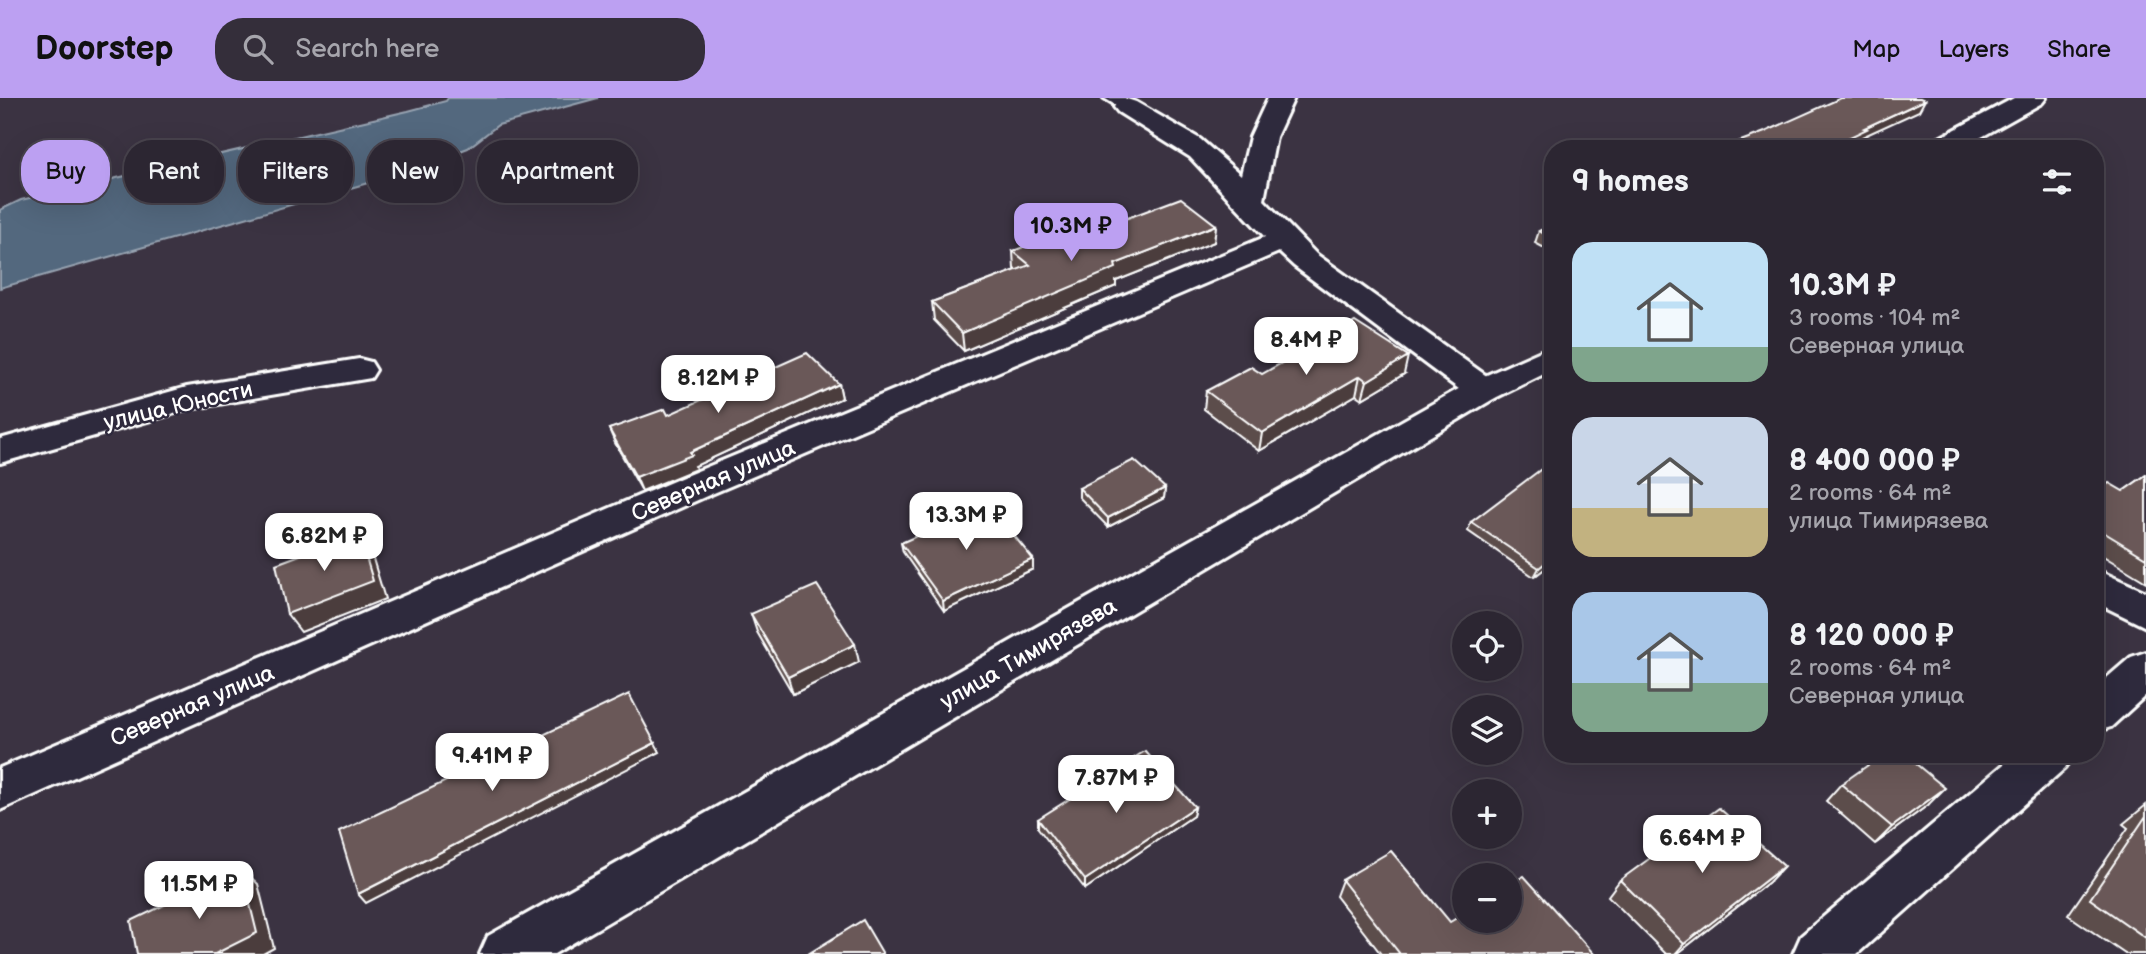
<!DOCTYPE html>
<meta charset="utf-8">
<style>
:root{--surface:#2c2632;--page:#342e3a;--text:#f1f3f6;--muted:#a6a5ac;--line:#48434d;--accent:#bca0f2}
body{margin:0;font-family:"Balsamiq Sans",sans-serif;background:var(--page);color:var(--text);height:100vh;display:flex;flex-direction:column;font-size:26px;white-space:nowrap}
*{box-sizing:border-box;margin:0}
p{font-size:23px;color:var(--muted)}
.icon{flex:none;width:38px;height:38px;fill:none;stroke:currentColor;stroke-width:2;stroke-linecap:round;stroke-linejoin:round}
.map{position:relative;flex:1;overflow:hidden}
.side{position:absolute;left:1544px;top:42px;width:560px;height:623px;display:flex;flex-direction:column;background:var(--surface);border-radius:28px;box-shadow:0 7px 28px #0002,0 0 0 2px var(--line)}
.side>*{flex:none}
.guide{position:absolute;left:21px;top:42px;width:665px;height:63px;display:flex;gap:14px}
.fabs{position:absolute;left:1452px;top:513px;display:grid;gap:14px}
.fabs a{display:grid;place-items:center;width:70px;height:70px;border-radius:50%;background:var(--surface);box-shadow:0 7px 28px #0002,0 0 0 2px var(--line);font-size:35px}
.price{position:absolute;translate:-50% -60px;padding:0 16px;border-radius:14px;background:#fff;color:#222;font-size:23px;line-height:46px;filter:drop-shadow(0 2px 4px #0008)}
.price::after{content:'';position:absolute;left:50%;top:42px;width:21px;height:16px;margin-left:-10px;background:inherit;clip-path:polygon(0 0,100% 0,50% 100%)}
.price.active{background:var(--accent);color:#111}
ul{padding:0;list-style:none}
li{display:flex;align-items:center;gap:21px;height:175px;padding:0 28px}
li span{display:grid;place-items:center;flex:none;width:196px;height:140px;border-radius:21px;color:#555}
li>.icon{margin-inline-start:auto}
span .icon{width:84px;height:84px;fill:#fffc;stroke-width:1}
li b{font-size:30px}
h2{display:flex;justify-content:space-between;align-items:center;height:84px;padding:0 28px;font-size:30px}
.pill{padding:0 24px;border-radius:28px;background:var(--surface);box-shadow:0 7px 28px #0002,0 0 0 2px var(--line);font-size:24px;line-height:63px}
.pill.active{background:var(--accent);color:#111}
header{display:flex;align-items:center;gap:42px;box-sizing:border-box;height:98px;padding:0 35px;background:var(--accent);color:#111}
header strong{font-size:33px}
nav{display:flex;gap:38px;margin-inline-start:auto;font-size:24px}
.search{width:490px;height:63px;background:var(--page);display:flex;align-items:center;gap:18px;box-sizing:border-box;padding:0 24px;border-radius:28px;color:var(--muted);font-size:26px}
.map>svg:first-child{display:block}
.water{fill:#53687e;stroke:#98a4b2;stroke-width:2}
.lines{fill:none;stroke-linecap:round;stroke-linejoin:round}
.lane-casing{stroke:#fff;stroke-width:6}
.street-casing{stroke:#fff;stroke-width:6}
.secondary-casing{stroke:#fff;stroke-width:6}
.lane{fill:#2f2a3d;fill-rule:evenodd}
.street{fill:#2f2a3d;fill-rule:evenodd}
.secondary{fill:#2f2a3d;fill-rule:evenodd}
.wall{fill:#5c4d4c;stroke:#fff;stroke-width:2}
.shaded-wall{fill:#4b3e3e;stroke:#fff;stroke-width:2}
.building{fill:#6b5958;stroke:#fff;stroke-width:2}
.labels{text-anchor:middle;stroke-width:5;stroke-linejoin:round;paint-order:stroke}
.street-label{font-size:23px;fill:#fff;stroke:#2f2a3d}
</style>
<header>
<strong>Doorstep</strong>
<div class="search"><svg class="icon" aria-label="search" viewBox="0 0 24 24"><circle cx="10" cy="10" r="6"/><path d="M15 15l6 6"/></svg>Search here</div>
<nav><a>Map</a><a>Layers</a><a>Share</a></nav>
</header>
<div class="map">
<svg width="2146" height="856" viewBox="0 0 2146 856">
<rect width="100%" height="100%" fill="#3b3342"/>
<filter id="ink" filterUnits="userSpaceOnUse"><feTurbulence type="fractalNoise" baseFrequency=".0143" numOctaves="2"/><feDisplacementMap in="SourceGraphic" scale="14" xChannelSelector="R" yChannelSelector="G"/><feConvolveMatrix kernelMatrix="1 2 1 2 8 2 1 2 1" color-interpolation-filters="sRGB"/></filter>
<g filter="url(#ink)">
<path class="water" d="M448,0H598L498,27L468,50L396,77L0,190V112L21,102L408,13L446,3Z"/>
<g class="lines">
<defs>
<path id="lane" d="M1104,0H1125L1136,9L1127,14Z"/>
<g id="street">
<path d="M1268,0H1294L1276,39L1264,102L1316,156L1495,284L1500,292L1495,300L1483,303L1471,300L1294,168L1279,154L709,397L0,712V670L683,379L1265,139L1190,59L1118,14L1114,9L1118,4L1127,1L1136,4L1200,41L1241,77L1250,39Z"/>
<path d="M359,261L371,264L376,272L371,280L189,311L0,365V341L187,289Z"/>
<path d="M2095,471L2146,494V529L2095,504Z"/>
<path d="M2146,554V597L2111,629L2095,634V590L2131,559Z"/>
<path d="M2016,656H2072L2065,670L1857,856H1793L1801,838Z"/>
</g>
<g id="secondary">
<path d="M2014,0H2046L2042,5L1960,51H1927L1930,45Z"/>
<path d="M1552,248V272L1495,300L554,856H480L488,838L1471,284Z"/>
</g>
</defs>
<use href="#lane" class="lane-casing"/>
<use href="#street" class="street-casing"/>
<use href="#secondary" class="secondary-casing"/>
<use href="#lane" class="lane"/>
<use href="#street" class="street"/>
<use href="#secondary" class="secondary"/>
</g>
<g class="wall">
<path d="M1216,127L1214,144L1116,183V188L964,253L934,222L932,204L1016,172L1014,171L1013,153L1066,143Z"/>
<path d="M1552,127V154L1535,145L1539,133Z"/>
<path d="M1262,276H1404L1362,301L1356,297L1259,353L1204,311L1206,293Z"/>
<path d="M839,286L842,300L695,368L696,371L642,393L615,345L609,331L668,317Z"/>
<path d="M2146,377V484L2095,453V395L2123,393Z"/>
<path d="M1079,390H1165L1164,400L1108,429L1079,399Z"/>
<path d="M1471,424L1552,465L1534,479L1468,433Z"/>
<path d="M901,445L1033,461V471L944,513L903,454Z"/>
<path d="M751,516L859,564L793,596L757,534Z"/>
<path d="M1841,686L1928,707L1875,746L1826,703Z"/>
<path d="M2146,707V856H2125L2068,817L2128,730L2123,726Z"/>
<path d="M1195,709L1193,718L1085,791L1038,730V721Z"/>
<path d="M1342,782L1450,824L1594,856H1381L1336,798Z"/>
<path d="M1620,782L1769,784L1677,856H1666L1608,798Z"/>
</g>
<g class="shaded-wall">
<path d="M1925,2L1919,13L1862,39L1861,43L1844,51H1825L1864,30Z"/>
<path d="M1216,127L1214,144L1116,183V188L964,253L962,235L1115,166Z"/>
<path d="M1408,258L1404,276L1362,301L1367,283Z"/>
<path d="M1360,278L1356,297L1259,353L1262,335Z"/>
<path d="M839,286L842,300L695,368L696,371L642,393L636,379Z"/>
<path d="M1165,390L1164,400L1108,429V420Z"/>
<path d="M359,435L371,454L385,501L301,534L287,516Z"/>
<path d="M1552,459V465L1534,479L1539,470Z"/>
<path d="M1033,461V471L944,513L943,503Z"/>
<path d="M855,546L859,564L793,596L788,579Z"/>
<path d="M655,645L660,654L366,805L358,796Z"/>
<path d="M1945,690L1928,707L1875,746L1892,729Z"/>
<path d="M1195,709L1193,718L1085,791V782Z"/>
<path d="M1784,768L1769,784L1677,856H1675L1684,846Z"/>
<path d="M241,770L258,786L274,850L263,856H215Z"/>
</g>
<g class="building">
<path d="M1841,0H1920L1925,2L1864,30L1867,31L1825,51H1719L1765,34Z"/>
<path d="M2044,42L2049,51H2029Z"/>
<path d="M1181,100L1216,127L1115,166L1116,170L962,235L932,204L1030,167L1013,153L1057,136L1066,143Z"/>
<path d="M1552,127V140L1539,133Z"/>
<path d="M1355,224L1408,258L1367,283L1360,278L1262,335L1206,293L1251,269L1262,276Z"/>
<path d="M807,255L839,286L690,354L692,357L636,379L609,331L665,311L668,317Z"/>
<path d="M1134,362L1165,390L1108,420L1079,390Z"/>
<path d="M1552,363V459L1539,470L1471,424Z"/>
<path d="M2146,377V460L2095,429V395L2109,385L2123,393Z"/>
<path d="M988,406L1033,461L943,503L901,445Z"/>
<path d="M359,435L373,483L287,516L276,466Z"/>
<path d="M817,487L855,546L788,579L751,516Z"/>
<path d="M629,596L655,645L358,796L339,734Z"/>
<path d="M1145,653L1195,709L1085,782L1038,721Z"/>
<path d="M1884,656H1904L1945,690L1892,729L1841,686Z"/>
<path d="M1719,710L1784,768L1684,846L1620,782Z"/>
<path d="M2146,718V840L2090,801Z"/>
<path d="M1391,753L1450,824L1465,815V822H1510V786L1524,778L1594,856H1400L1342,782Z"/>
<path d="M241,770L257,835L215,856H137L131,823Z"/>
<path d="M863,822L883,856H808Z"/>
</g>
</g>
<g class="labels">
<g class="street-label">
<text transform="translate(178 307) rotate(-13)" y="8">улица Юности</text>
<text transform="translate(713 382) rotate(-23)" y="8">Северная улица</text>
<text transform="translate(1028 555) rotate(-30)" y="8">улица Тимирязева</text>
<text transform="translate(192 607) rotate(-23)" y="8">Северная улица</text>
</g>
</g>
</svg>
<div class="fabs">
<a><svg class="icon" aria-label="locate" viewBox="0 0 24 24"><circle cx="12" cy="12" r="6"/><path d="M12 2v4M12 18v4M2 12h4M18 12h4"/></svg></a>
<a><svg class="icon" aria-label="layers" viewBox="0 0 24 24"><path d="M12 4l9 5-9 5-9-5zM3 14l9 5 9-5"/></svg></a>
<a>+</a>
<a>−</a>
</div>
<b class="price active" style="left:1071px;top:165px">10.3M ₽</b>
<b class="price" style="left:1306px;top:279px">8.4M ₽</b>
<b class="price" style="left:718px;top:317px">8.12M ₽</b>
<b class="price" style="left:966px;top:454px">13.3M ₽</b>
<b class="price" style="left:324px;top:475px">6.82M ₽</b>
<b class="price" style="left:492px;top:695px">9.41M ₽</b>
<b class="price" style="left:1116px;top:717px">7.87M ₽</b>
<b class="price" style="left:1702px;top:777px">6.64M ₽</b>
<b class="price" style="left:199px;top:823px">11.5M ₽</b>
<div class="guide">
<a class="pill active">Buy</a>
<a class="pill">Rent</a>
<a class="pill">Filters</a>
<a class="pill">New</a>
<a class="pill">Apartment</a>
</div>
<section class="side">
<h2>9 homes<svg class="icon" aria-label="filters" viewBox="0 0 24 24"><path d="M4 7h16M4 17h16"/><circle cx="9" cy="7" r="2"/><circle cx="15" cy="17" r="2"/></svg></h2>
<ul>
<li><span style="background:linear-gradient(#bfe0f5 75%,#7fa58c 0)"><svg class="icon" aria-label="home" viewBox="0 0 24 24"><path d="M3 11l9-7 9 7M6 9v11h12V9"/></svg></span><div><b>10.3M ₽</b><p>3 rooms · 104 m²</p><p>Северная улица</p></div></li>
<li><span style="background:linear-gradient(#c9d6e8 65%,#c2b280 0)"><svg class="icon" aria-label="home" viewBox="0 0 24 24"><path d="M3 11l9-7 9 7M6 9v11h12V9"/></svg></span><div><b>8 400 000 ₽</b><p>2 rooms · 64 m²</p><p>улица Тимирязева</p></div></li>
<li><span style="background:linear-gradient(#a9c7e8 65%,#7fa58c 0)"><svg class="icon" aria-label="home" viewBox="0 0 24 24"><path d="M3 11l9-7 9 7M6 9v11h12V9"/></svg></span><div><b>8 120 000 ₽</b><p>2 rooms · 64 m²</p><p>Северная улица</p></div></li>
</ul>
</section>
</div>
